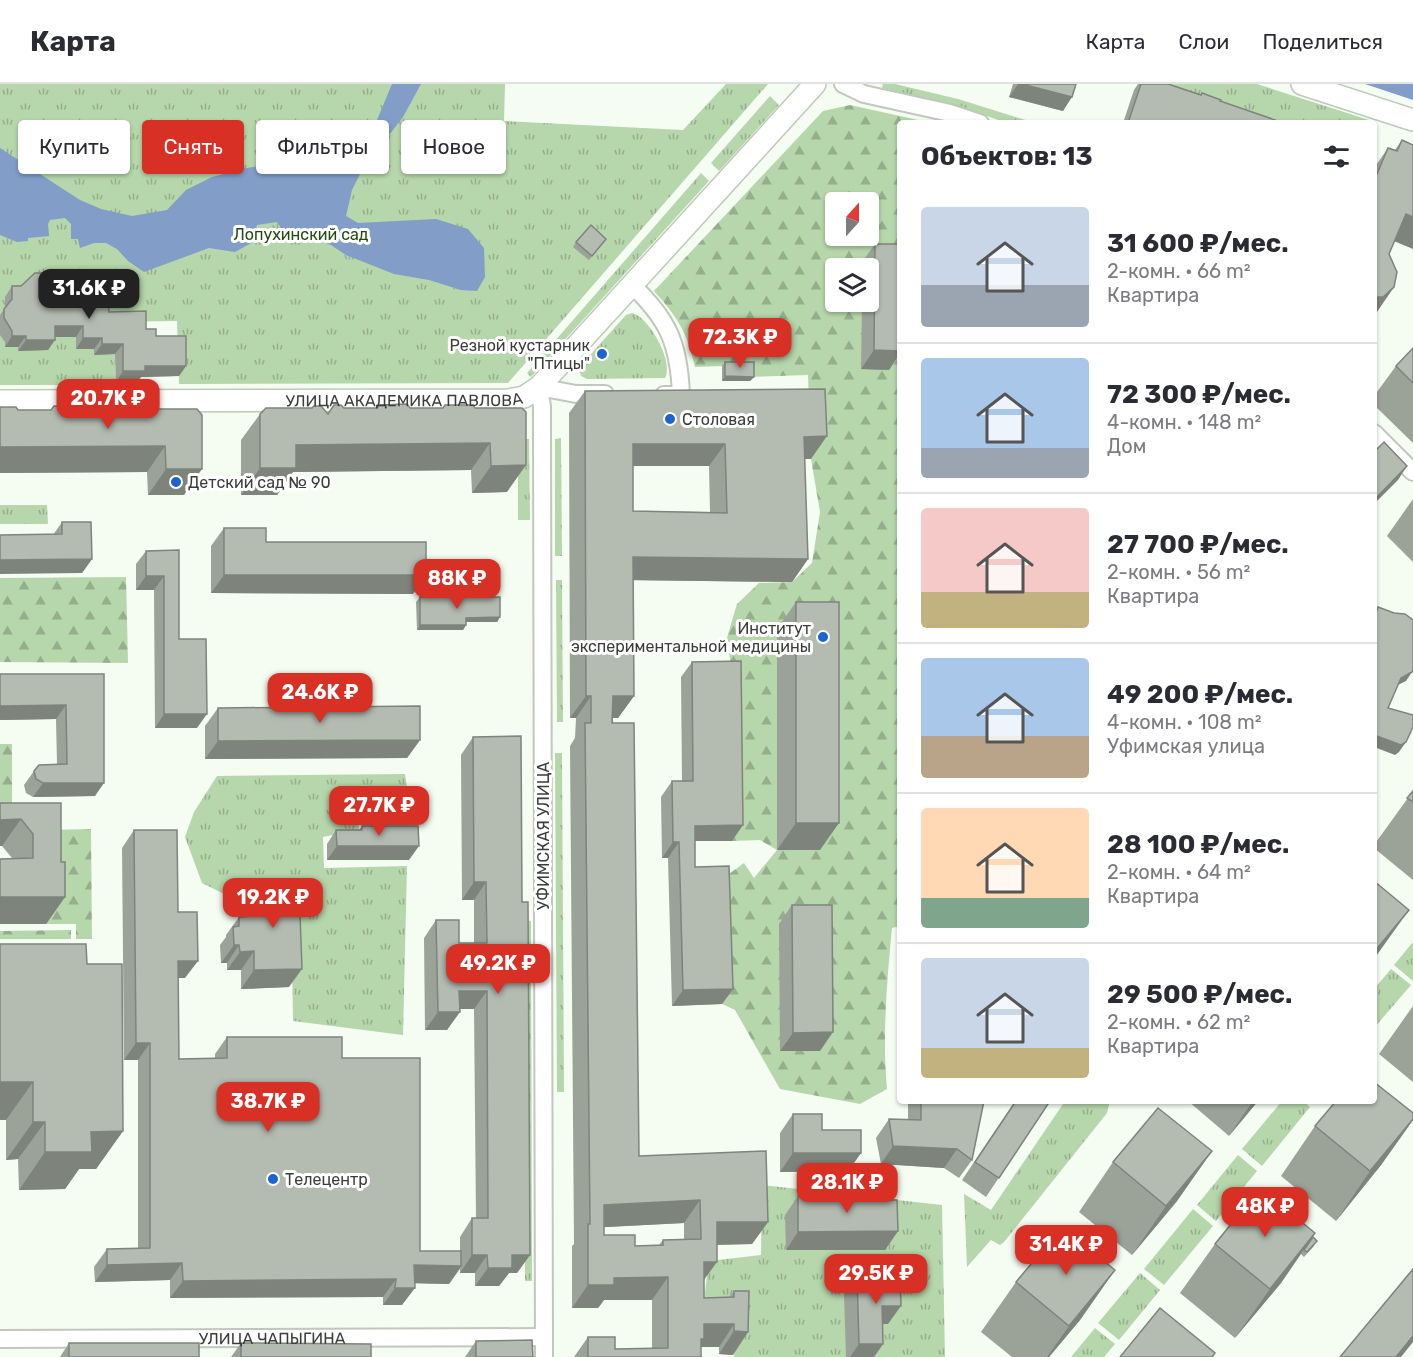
<!DOCTYPE html>
<html lang="ru">
<meta charset="utf-8">
<style>
:root{--surface:#fff;--page:#f7f7f7;--text:#2b2b33;--muted:#7c7c81;--line:#e1e1e2;--accent:#d93025}
body{margin:0;font-family:Rubik,sans-serif;background:var(--page);color:var(--text);height:100vh;display:flex;flex-direction:column;font-size:22px;white-space:nowrap}
*{box-sizing:border-box;margin:0}
p{font-size:20px;color:var(--muted)}
.icon{flex:none;width:33px;height:33px;fill:none;stroke:currentColor;stroke-width:2;stroke-linecap:round;stroke-linejoin:round}
.map{position:relative;flex:1;overflow:hidden}
.drawer{position:absolute;left:897px;top:36px;width:480px;height:984px;display:flex;flex-direction:column;background:var(--surface);border-radius:6px;box-shadow:0 2px 4px #0004}
.drawer>*{flex:none}
.hud{position:absolute;left:18px;top:36px;width:570px;height:54px;display:flex;gap:12px}
.needle{width:39px;rotate:21deg}
.tools{position:absolute;left:825px;top:108px;display:grid;gap:12px}
.tools a{display:grid;place-items:center;width:54px;height:54px;border-radius:6px;background:var(--surface);box-shadow:0 2px 4px #0004;font-size:30px}
.price{position:absolute;translate:-50% -51px;padding:0 14px;border-radius:12px;background:var(--accent);color:#fff;font-size:20px;line-height:39px;filter:drop-shadow(0 2px 3px #0008)}
.price::after{content:'';position:absolute;left:50%;top:36px;width:18px;height:14px;margin-left:-9px;background:inherit;clip-path:polygon(0 0,100% 0,50% 100%)}
.price.current{background:#222;color:#fff}
ul{padding:0;list-style:none}
li{display:flex;align-items:center;gap:18px;height:150px;padding:0 24px}
li+li{border-top:2px solid var(--line)}
li span{display:grid;place-items:center;flex:none;width:168px;height:120px;border-radius:6px;color:#555}
li>.icon{margin-inline-start:auto}
span .icon{width:72px;height:72px;fill:#fffc;stroke-width:1}
li b{font-size:26px}
h2{display:flex;justify-content:space-between;align-items:center;height:72px;padding:0 24px;font-size:26px}
.pill{padding:0 21px;border-radius:6px;background:var(--surface);box-shadow:0 2px 4px #0004;font-size:21px;line-height:54px}
.pill.current{background:var(--accent);color:#fff}
header{display:flex;align-items:center;gap:36px;box-sizing:border-box;height:84px;padding:0 30px;background:var(--surface);border-bottom:2px solid var(--line)}
header strong{font-size:28px}
nav{display:flex;gap:33px;margin-inline-start:auto;font-size:21px}
.map>svg:first-child{display:block}
.grass{fill:url(#grass-tufts)}
.forest{fill:url(#forest-firs);fill-rule:evenodd}
.water{fill:#829dc8}
.lines{fill:none;stroke-linecap:round;stroke-linejoin:round}
.minor-casing{stroke:#c0c8bd;stroke-width:20}
.tertiary-casing{stroke:#c0c8bd;stroke-width:24}
.minor{stroke:#fff;stroke-width:16}
.tertiary{stroke:#fff;stroke-width:21}
.wall{fill:#9ba298;fill-rule:evenodd}
.shaded-wall{fill:#7e847c}
.building{fill:#b4bcb1;stroke:#7e847c;stroke-width:1.5;fill-rule:evenodd}
.poi-dot{fill:#1e63cf;stroke:#fff;stroke-width:2}
.labels{text-anchor:middle;stroke-width:6;stroke-linejoin:round;paint-order:stroke}
.park-label{font-size:16px;fill:#204b0e;stroke:#fff}
.poi-label{font-size:16px;fill:#3a3d39;stroke:#fff;text-anchor:start}
.street-label{font-size:16px;fill:#3a3d39;stroke:#fff}
</style>
<header>
<strong>Карта</strong>
<nav><a>Карта</a><a>Слои</a><a>Поделиться</a></nav>
</header>
<div class="map">
<svg width="1413" height="1273" viewBox="0 0 1413 1273">
<defs>
<pattern id="grass-tufts" width="24" height="20" patternUnits="userSpaceOnUse" patternTransform="scale(1.5)"><rect width="24" height="20" fill="#b6d6ab"/><path d="M3 7l-1-3M5 7V3M7 7l1-3M15 17l-1-3M17 17v-4M19 17l1-3" fill="none" stroke="#95af8c"/></pattern>
<pattern id="forest-firs" width="22" height="20" patternUnits="userSpaceOnUse" patternTransform="scale(1.5)"><rect width="22" height="20" fill="#b6d6ab"/><path d="M5 1l3.5 6h-7zM16 11l3.5 6h-7z" fill="#95af8c"/></pattern>
</defs>
<rect width="100%" height="100%" fill="#f5fdf2"/>
<g class="grass">
<path d="M0,0H505L504,37L683,46L726,0H768L508,299L179,300L177,237L115,238L116,301H0Z"/>
<path d="M883,0H895L958,15L1035,39H1007L955,21L882,4Z"/>
<path d="M1152,0H1257L1369,36V39H1288Z"/>
<path d="M770,12L779,21L719,87L711,79Z"/>
<path d="M701,89L709,97L531,293L527,289Z"/>
<path d="M632,229C649,233 674,278 665,294L587,295L581,292L579,287L581,281L626,231Z"/>
<path d="M561,354L562,472H555V355Z"/>
<path d="M518,355H529L530,436H518Z"/>
<path d="M0,421H47L48,440H0Z"/>
<path d="M556,496H562L563,638H557Z"/>
<path d="M555,669H562L564,1008H557Z"/>
<path d="M405,690L408,710H356L359,746L323,753L324,784L407,782L403,951L293,937L291,815L232,814L202,799L185,753L194,728L217,692Z"/>
<path d="M524,837H531L532,1197H525Z"/>
<path d="M1413,858V897L1394,881Z"/>
<path d="M1391,885L1411,901L1374,944V905Z"/>
<path d="M1065,1017H1110L1107,1029L1004,1158L1000,1161L991,1156L967,1183L964,1110L991,1126Z"/>
<path d="M1282,1017H1303L1310,1023L1262,1082L1242,1065Z"/>
<path d="M1238,1071L1257,1087L1216,1137L1197,1121Z"/>
<path d="M762,1101L942,1121L945,1273H734L736,1222L703,1224L709,1177L761,1171Z"/>
<path d="M1193,1125L1213,1142L1164,1201L1144,1185Z"/>
<path d="M1140,1189L1160,1206L1119,1256L1098,1239Z"/>
<path d="M1095,1244L1115,1260L1104,1273H1071Z"/>
</g>
<g class="forest">
<path d="M850,21L932,39H900V842L892,844C887,897 882,951 887,1005L860,1020L780,1005L735,926L722,920L718,798L744,779L754,794L777,766L760,756L732,757L731,583L727,554L737,520L759,499L792,498L812,479L820,428L811,375L808,291L750,293L722,282L695,283C687,248 678,234 654,207L823,27ZM836,118H868V152H836ZM836,184H868V218H836Z"/>
<path d="M126,493L128,579L0,578V494Z"/>
<rect x="0" y="660" width="12" height="68"/>
<path d="M91,745L92,855H76V840H46V746Z"/>
<path d="M71,846V855H0V847Z"/>
</g>
<g class="water">
<path d="M392,0H421L403,33L362,86L352,106L346,132L358,139L436,135L468,145L484,164L485,193L477,207L461,206L429,196L394,190L346,171L325,157L297,156L285,150L277,138L257,141L253,158L235,168L209,164L144,188L128,177L117,165L106,159H94L80,164L78,155H71V140L65,134L50,136L48,140L49,152L28,154V157L17,158L0,151V64L80,116L101,125L132,132L167,126L186,106L212,93L247,84L288,77L324,86L351,68L372,48Z"/>
<path d="M1365,0H1413V16Z"/>
</g>
<g class="lines">
<defs>
<g id="minor">
<path d="M843,0L864,10L950,29L980,39"/>
<path d="M631,200C668,235 679,259 681,311H664"/>
<path d="M1374,349L1413,388"/>
<path id="s1" d="M0,1255L544,1253"/>
<path d="M544,1273L542,346V323L539,303L576,310H605"/>
</g>
<g id="tertiary">
<path d="M1302,0L1413,36"/>
<path id="s2" d="M0,317L508,316L524,313L539,303L815,0"/>
</g>
</defs>
<use href="#minor" class="minor-casing"/>
<use href="#tertiary" class="tertiary-casing"/>
<use href="#minor" class="minor"/>
<use href="#tertiary" class="tertiary"/>
</g>
<g class="wall">
<path d="M1013,0H1076L1063,27L1009,13Z"/>
<path d="M1138,0H1168L1281,39H1123L1134,6Z"/>
<path d="M1402,56L1394,157L1389,170L1394,203L1374,230V84L1388,64L1395,66Z"/>
<path d="M417,67L430,80L424,84H418L414,79V72Z"/>
<path d="M606,155L589,176L573,163L576,158Z"/>
<path d="M875,160H900V273L898,272L889,286L861,285L862,218H868V184H862V178Z"/>
<path d="M81,186L104,211L109,228L146,245L156,252L186,282L179,292L141,293L137,298H116L115,270L94,271V265H76V253H55L48,266L18,267V263H5V258L0,251V231L5,224V213L12,202L55,198H74Z"/>
<path d="M1413,264V359L1374,321V312L1396,282Z"/>
<path d="M725,278L754,293L750,297H722V282Z"/>
<path d="M585,307L811,375H804L808,475L792,498L633,496L634,612L618,634H613L639,1072L768,1138L752,1160L717,1161L704,1196V1214L729,1213L734,1207H749L733,1271L719,1270V1263H701V1273H574L588,1253L615,1265L652,1264V1216H604L598,1224H572V1162L574,1160L570,662L575,654L576,634H570L569,329ZM633,382H709L710,428L633,427ZM684,1139V1155L663,1156L659,1161L635,1162L604,1151V1143Z"/>
<path d="M144,317L149,325H197L184,411H148L147,388L0,389V323L18,326H85L134,331Z"/>
<path d="M344,324H522L507,408L472,409L471,386L293,388L277,411H241V356L260,330H328Z"/>
<path d="M1413,415V478L1387,452Z"/>
<path d="M62,438L92,475L82,489L53,451Z"/>
<path d="M224,444L266,458L413,510L211,509V462Z"/>
<path d="M179,466V555L197,644H155L154,506H136V480L146,467Z"/>
<path d="M420,513L500,533L497,538H466V541L463,546H417L416,518Z"/>
<path d="M796,518L820,766H777V545Z"/>
<path d="M692,578L732,757H695V783L733,905L722,920L672,922L668,774H662L661,713L672,697H682L681,593Z"/>
<path d="M104,590L95,712L33,713L26,709L24,701L34,687L57,680L56,635L0,636Z"/>
<path d="M218,624L420,656L407,674L205,675V642Z"/>
<path d="M473,653L522,818L530,1171L517,1189H509L499,1202H475V1189H460V1185L449,1200L414,1199L402,1221H383V1213L170,1214V1196L95,1198L94,1183L107,1165L138,1164V976H124L122,764L134,746L178,828L185,894H178L179,975L215,974V970L227,953L342,974L420,1167H460V1153L472,1134H476L474,925H460L447,946H425L424,854L436,836L459,859H474V816H462L461,671Z"/>
<path d="M1413,707V796L1374,764V761Z"/>
<path d="M0,719H61V778L65,813L46,840H0V775L12,774L2,762H0Z"/>
<path d="M362,742L409,776H327V760L336,746H359Z"/>
<path d="M252,803L289,903L241,905V886H227V879H221L220,861L226,853V851L239,833V822Z"/>
<path d="M792,821L820,967H780L779,840Z"/>
<path d="M0,860L87,880L123,1047L96,1085H79L65,1105L19,1106L18,1075L6,1076V1036H0Z"/>
<path d="M1413,922V998L1379,970Z"/>
<path d="M908,1017H984L972,1076L959,1094L944,1084L881,1080L876,1054L889,1035L908,1036Z"/>
<path d="M1015,1017H1050L986,1113L962,1096Z"/>
<path d="M1188,1017H1258L1229,1052Z"/>
<path d="M793,1030L861,1069L848,1087L780,1088V1049Z"/>
<path d="M1413,1036L1381,1081L1336,1137L1281,1092L1315,1042Z"/>
<path d="M1212,1067L1177,1117L1132,1171L1079,1128L1113,1078Z"/>
<path d="M798,1112L876,1116L898,1147L885,1166H786L785,1131Z"/>
<path d="M1313,1153L1314,1162L1304,1173L1301,1170L1281,1199L1235,1254L1180,1209L1215,1160Z"/>
<path d="M1115,1186L1080,1236L1049,1273H1012L981,1248L1016,1198Z"/>
<path d="M857,1192L888,1240H882L883,1260L874,1273H846L844,1210Z"/>
<path d="M476,1257L533,1273H465Z"/>
<path d="M69,1259L199,1273H60Z"/>
<path d="M241,1259L371,1273H231Z"/>
</g>
<g class="shaded-wall">
<path d="M1018,0H1022L1072,13L1063,27L1009,13Z"/>
<path d="M433,75L430,80L424,84H418L421,79Z"/>
<path d="M1406,130L1413,133V165L1389,155Z"/>
<path d="M1394,203L1377,228L1374,230V213Z"/>
<path d="M55,242H83L76,253H47Z"/>
<path d="M12,252H26L18,263H5Z"/>
<path d="M83,254H102L94,265H76Z"/>
<path d="M900,254V273L898,272L889,286L861,285L874,266Z"/>
<path d="M26,256H55L48,266L18,267Z"/>
<path d="M102,260H123L115,270L94,271Z"/>
<path d="M145,282H186L179,292L141,293L137,298H116L123,287Z"/>
<path d="M725,292L754,293L750,297H722Z"/>
<path d="M827,352L811,375H788L804,353Z"/>
<path d="M490,359L471,386L293,388L277,411H241L260,384L296,361Z"/>
<path d="M633,360H725L709,382H617Z"/>
<path d="M165,362L147,388L0,389V363Z"/>
<path d="M526,381L507,408L472,409L491,382Z"/>
<path d="M1407,382L1398,396L1374,420V416Z"/>
<path d="M166,385H202L184,411H148Z"/>
<path d="M633,473L808,475L792,498L617,496Z"/>
<path d="M92,475L82,489L0,490V476Z"/>
<path d="M224,491H426L413,510L211,509Z"/>
<path d="M146,492H164L154,506H136Z"/>
<path d="M500,533L497,538H463L466,534Z"/>
<path d="M420,541H466L463,546H417Z"/>
<path d="M1412,588L1406,597L1394,603L1401,594Z"/>
<path d="M586,612H591L576,634H570Z"/>
<path d="M613,612H634L618,634H597Z"/>
<path d="M66,621L56,635L0,636V622Z"/>
<path d="M164,630H207L197,644H155Z"/>
<path d="M1374,651L1406,658L1399,668L1395,671L1374,663Z"/>
<path d="M420,656L407,674L205,675L218,657Z"/>
<path d="M43,699H104L95,712L33,713Z"/>
<path d="M21,735L2,762H0V736Z"/>
<path d="M796,739H839L820,766H777Z"/>
<path d="M743,741L732,757H684L695,742Z"/>
<path d="M673,758H679L668,774H662Z"/>
<path d="M337,762H419L409,776H327Z"/>
<path d="M474,798H486L474,816H462Z"/>
<path d="M0,813H65L46,840H0Z"/>
<path d="M1409,826L1374,875V868Z"/>
<path d="M234,861H239L227,879H221Z"/>
<path d="M254,867L241,886H227L240,868Z"/>
<path d="M178,877H198L185,894H166Z"/>
<path d="M302,885L289,903L241,905L254,886Z"/>
<path d="M733,905L722,920L672,922L683,906Z"/>
<path d="M459,907H487L474,925H447Z"/>
<path d="M438,928H460L447,946H425Z"/>
<path d="M833,948L820,967H780L793,949Z"/>
<path d="M136,959H150L138,976H124Z"/>
<path d="M0,998H33L6,1036H0Z"/>
<path d="M1253,1017H1258L1229,1052Z"/>
<path d="M1413,1036L1381,1081L1336,1137L1370,1087Z"/>
<path d="M33,1038H45L18,1075L6,1076Z"/>
<path d="M123,1047L96,1085H79L65,1105L19,1106L45,1068L91,1048Z"/>
<path d="M893,1062L957,1065L944,1084L881,1080Z"/>
<path d="M1212,1067L1177,1117L1132,1171L1166,1122Z"/>
<path d="M793,1069H861L848,1087L780,1088Z"/>
<path d="M700,1116L684,1139L588,1144L604,1121Z"/>
<path d="M717,1138H768L752,1160L702,1161Z"/>
<path d="M898,1147L885,1166H786L798,1148Z"/>
<path d="M1315,1149L1281,1199L1235,1254L1270,1205Z"/>
<path d="M472,1171H487L475,1189H460Z"/>
<path d="M512,1171H530L517,1189H509L499,1202H475L488,1184Z"/>
<path d="M704,1178H717L701,1200Z"/>
<path d="M182,1179L170,1196L95,1198L107,1181Z"/>
<path d="M414,1181L461,1182L449,1200L402,1199Z"/>
<path d="M1115,1186L1080,1236L1049,1273H1047L1069,1242Z"/>
<path d="M668,1193L652,1216H604L598,1224H572L588,1201L614,1194Z"/>
<path d="M396,1195L383,1213L170,1214L183,1197Z"/>
<path d="M395,1204H415L402,1221H383Z"/>
<path d="M882,1222H901L888,1240H869Z"/>
<path d="M704,1240H734L719,1263H699Z"/>
<path d="M734,1247L748,1248L733,1271L719,1270Z"/>
<path d="M1413,1252V1258L1401,1273H1396Z"/>
<path d="M859,1260H883L874,1273H850Z"/>
</g>
<g class="building">
<path d="M1022,0H1076L1072,13Z"/>
<path d="M1141,0H1168L1201,11L1202,9L1221,16L1220,17L1281,38L1128,39Z"/>
<path d="M1402,56L1413,61V133L1406,130L1389,170L1397,188L1394,203L1383,213H1374V97L1388,64L1397,67Z"/>
<circle cx="425" cy="71" r="8"/>
<path d="M591,141L606,155L592,172L576,158Z"/>
<path d="M875,160H900V267L874,266Z"/>
<path d="M81,186H104V211H108L109,228L146,227V245H156V252H186V282H145V287H123V260H102V254H83V242H55V256H26V252H12V247L4,234V225L12,215V202H21L35,189H46L55,198H81Z"/>
<path d="M1413,264V299L1396,282Z"/>
<path d="M725,278H754V293L725,292Z"/>
<path d="M825,305L827,352L804,353L808,475L633,473L634,612H613L612,639H634L639,1072L766,1067L768,1138H717V1178H704V1214L734,1213V1207H749L748,1248L734,1247V1240H704V1255H701V1273H588V1253H615V1265L668,1264V1193L614,1194V1201H588V1140H590L585,639H591V612H586L585,307ZM633,360H725L727,429L633,427ZM700,1116L701,1155L663,1156V1161L635,1162V1151H604V1121Z"/>
<path d="M144,317L149,325H197L202,331V385H166L165,362L0,363V323H16L18,326H51L54,322L82,323L85,326L116,325L119,322H126L135,332Z"/>
<path d="M407,320L410,324H443L445,321H473L475,324H522L526,328V381L491,382L490,359L296,361V384H260V330L266,324H312L314,322H321L328,330L334,321H341L344,324H377L379,321Z"/>
<path d="M1384,358L1407,382L1374,416V368Z"/>
<path d="M62,438H91L92,475L0,476V451L62,450Z"/>
<path d="M224,444H266V458H426V491H224Z"/>
<path d="M179,466V555H206L207,630H164V492H146V467Z"/>
<path d="M420,513H500V533L466,534V541H420Z"/>
<rect x="796" y="518" width="43" height="221"/>
<path d="M1378,523L1394,529L1405,530L1413,536V586L1412,588L1401,594L1388,624L1413,631V643L1406,658L1401,661L1374,651V534Z"/>
<path d="M741,577L743,741L695,742V783L729,782L733,905L683,906L679,758H673L672,697H693L692,578Z"/>
<path d="M0,590H104V699H43L36,695L34,687L39,681L67,680L66,621L0,622Z"/>
<path d="M420,622V656L218,657V624Z"/>
<path d="M521,652L522,818H528L530,1171H512V1184H488L487,1171H472V1134H488L487,907H459L460,928H438L436,836H459V859H487L486,798H474L473,653Z"/>
<path d="M1413,707V718L1407,714Z"/>
<path d="M0,719H61V778H65V813H0V775L33,774V750L21,735L0,736Z"/>
<path d="M362,742H418L419,762H337L336,746H362Z"/>
<path d="M134,746H177L178,828H197L198,877H178L179,975L227,974V953H342V974H420V1167H461V1182L414,1181L415,1204H395L396,1195L183,1197L182,1179L107,1181V1165L150,1164V959H136Z"/>
<path d="M1374,797L1409,826L1374,868Z"/>
<path d="M299,802L302,885L254,886V867L240,868L239,861H234L233,843L239,842V833L253,832L252,803Z"/>
<path d="M792,821H832L833,948L793,949Z"/>
<path d="M0,860H86L87,880H122L123,1047L91,1048L92,1068H45V1038H33V998H0Z"/>
<path d="M1374,998L1413,1029V1035L1370,1087L1315,1042L1336,1017H1374Z"/>
<path d="M921,1017H984L972,1076L957,1065L893,1062L889,1035L921,1036Z"/>
<path d="M1016,1017H1050L999,1094L975,1078Z"/>
<path d="M1158,1024L1212,1067L1166,1122L1113,1078Z"/>
<path d="M793,1030H822V1046H861V1069H793Z"/>
<path d="M1260,1104L1315,1149L1270,1205L1215,1160Z"/>
<path d="M875,1111L876,1116H897L898,1147L798,1148V1112Z"/>
<path d="M1062,1143L1115,1186L1069,1242L1016,1198Z"/>
<path d="M1313,1153L1317,1157L1307,1168L1304,1166Z"/>
<path d="M1413,1185V1252L1396,1273H1340Z"/>
<path d="M900,1191L901,1222H882L883,1260H859L857,1192Z"/>
<path d="M1160,1224L1215,1269L1212,1273H1120Z"/>
<path d="M532,1256L533,1273H476V1257Z"/>
<rect x="69" y="1259" width="130" height="14"/>
<path d="M241,1259L371,1260V1273H241Z"/>
</g>
<g class="poi-dot">
<circle cx="602" cy="270" r="6"/>
<circle cx="670" cy="335" r="6"/>
<circle cx="176" cy="398" r="6"/>
<circle cx="823" cy="553" r="6"/>
<circle cx="273" cy="1095" r="6"/>
</g>
<g class="labels">
<g class="park-label">
<text x="301" y="156">Лопухинский сад</text>
</g>
<g class="poi-label">
<text x="590" y="267" text-anchor="end">Резной кустарник<tspan x="590" dy="18">"Птицы"</tspan></text>
<text x="682" y="341">Столовая</text>
<text x="188" y="404">Детский сад № 90</text>
<text x="811" y="550" text-anchor="end">Институт<tspan x="811" dy="18">экспериментальной медицины</tspan></text>
<text x="285" y="1101">Телецентр</text>
</g>
<g class="street-label">
<text dy="6" stroke="none"><textPath href="#s2" startOffset="404">УЛИЦА АКАДЕМИКА ПАВЛОВА</textPath></text>
<text transform="translate(543 752) rotate(-90)" y="6">УФИМСКАЯ УЛИЦА</text>
<text dy="6" stroke="none"><textPath href="#s1" startOffset="272">УЛИЦА ЧАПЫГИНА</textPath></text>
</g>
</g>
</svg>
<div class="tools">
<a><svg class="needle" viewBox="-14 -14 28 28"><path d="M0-13l5 13h-10z" fill="#e53935"/><path d="M0 13l5-13h-10z" fill="#7c7c81"/></svg></a>
<a><svg class="icon" aria-label="layers" viewBox="0 0 24 24"><path d="M12 4l9 5-9 5-9-5zM3 14l9 5 9-5"/></svg></a>
</div>
<b class="price current" style="left:89px;top:236px">31.6K ₽</b>
<b class="price" style="left:740px;top:285px">72.3K ₽</b>
<b class="price" style="left:108px;top:346px">20.7K ₽</b>
<b class="price" style="left:457px;top:526px">88K ₽</b>
<b class="price" style="left:320px;top:640px">24.6K ₽</b>
<b class="price" style="left:379px;top:753px">27.7K ₽</b>
<b class="price" style="left:273px;top:845px">19.2K ₽</b>
<b class="price" style="left:498px;top:911px">49.2K ₽</b>
<b class="price" style="left:268px;top:1049px">38.7K ₽</b>
<b class="price" style="left:847px;top:1130px">28.1K ₽</b>
<b class="price" style="left:1265px;top:1154px">48K ₽</b>
<b class="price" style="left:1066px;top:1192px">31.4K ₽</b>
<b class="price" style="left:876px;top:1221px">29.5K ₽</b>
<div class="hud">
<a class="pill">Купить</a>
<a class="pill current">Снять</a>
<a class="pill">Фильтры</a>
<a class="pill">Новое</a>
</div>
<section class="drawer">
<h2>Объектов: 13<svg class="icon" aria-label="filters" viewBox="0 0 24 24"><path d="M4 7h16M4 17h16"/><circle cx="9" cy="7" r="2"/><circle cx="15" cy="17" r="2"/></svg></h2>
<ul>
<li><span style="background:linear-gradient(#c9d6e8 65%,#9aa5b1 0)"><svg class="icon" aria-label="home" viewBox="0 0 24 24"><path d="M3 11l9-7 9 7M6 9v11h12V9"/></svg></span><div><b>31 600 ₽/мес.</b><p>2-комн. · 66 m²</p><p>Квартира</p></div></li>
<li><span style="background:linear-gradient(#a9c7e8 75%,#9aa5b1 0)"><svg class="icon" aria-label="home" viewBox="0 0 24 24"><path d="M3 11l9-7 9 7M6 9v11h12V9"/></svg></span><div><b>72 300 ₽/мес.</b><p>4-комн. · 148 m²</p><p>Дом</p></div></li>
<li><span style="background:linear-gradient(#f6c9c9 70%,#c2b280 0)"><svg class="icon" aria-label="home" viewBox="0 0 24 24"><path d="M3 11l9-7 9 7M6 9v11h12V9"/></svg></span><div><b>27 700 ₽/мес.</b><p>2-комн. · 56 m²</p><p>Квартира</p></div></li>
<li><span style="background:linear-gradient(#a9c7e8 65%,#b9a48a 0)"><svg class="icon" aria-label="home" viewBox="0 0 24 24"><path d="M3 11l9-7 9 7M6 9v11h12V9"/></svg></span><div><b>49 200 ₽/мес.</b><p>4-комн. · 108 m²</p><p>Уфимская улица</p></div></li>
<li><span style="background:linear-gradient(#ffd9b3 75%,#7fa58c 0)"><svg class="icon" aria-label="home" viewBox="0 0 24 24"><path d="M3 11l9-7 9 7M6 9v11h12V9"/></svg></span><div><b>28 100 ₽/мес.</b><p>2-комн. · 64 m²</p><p>Квартира</p></div></li>
<li><span style="background:linear-gradient(#c9d6e8 75%,#c2b280 0)"><svg class="icon" aria-label="home" viewBox="0 0 24 24"><path d="M3 11l9-7 9 7M6 9v11h12V9"/></svg></span><div><b>29 500 ₽/мес.</b><p>2-комн. · 62 m²</p><p>Квартира</p></div></li>
</ul>
</section>
</div>
